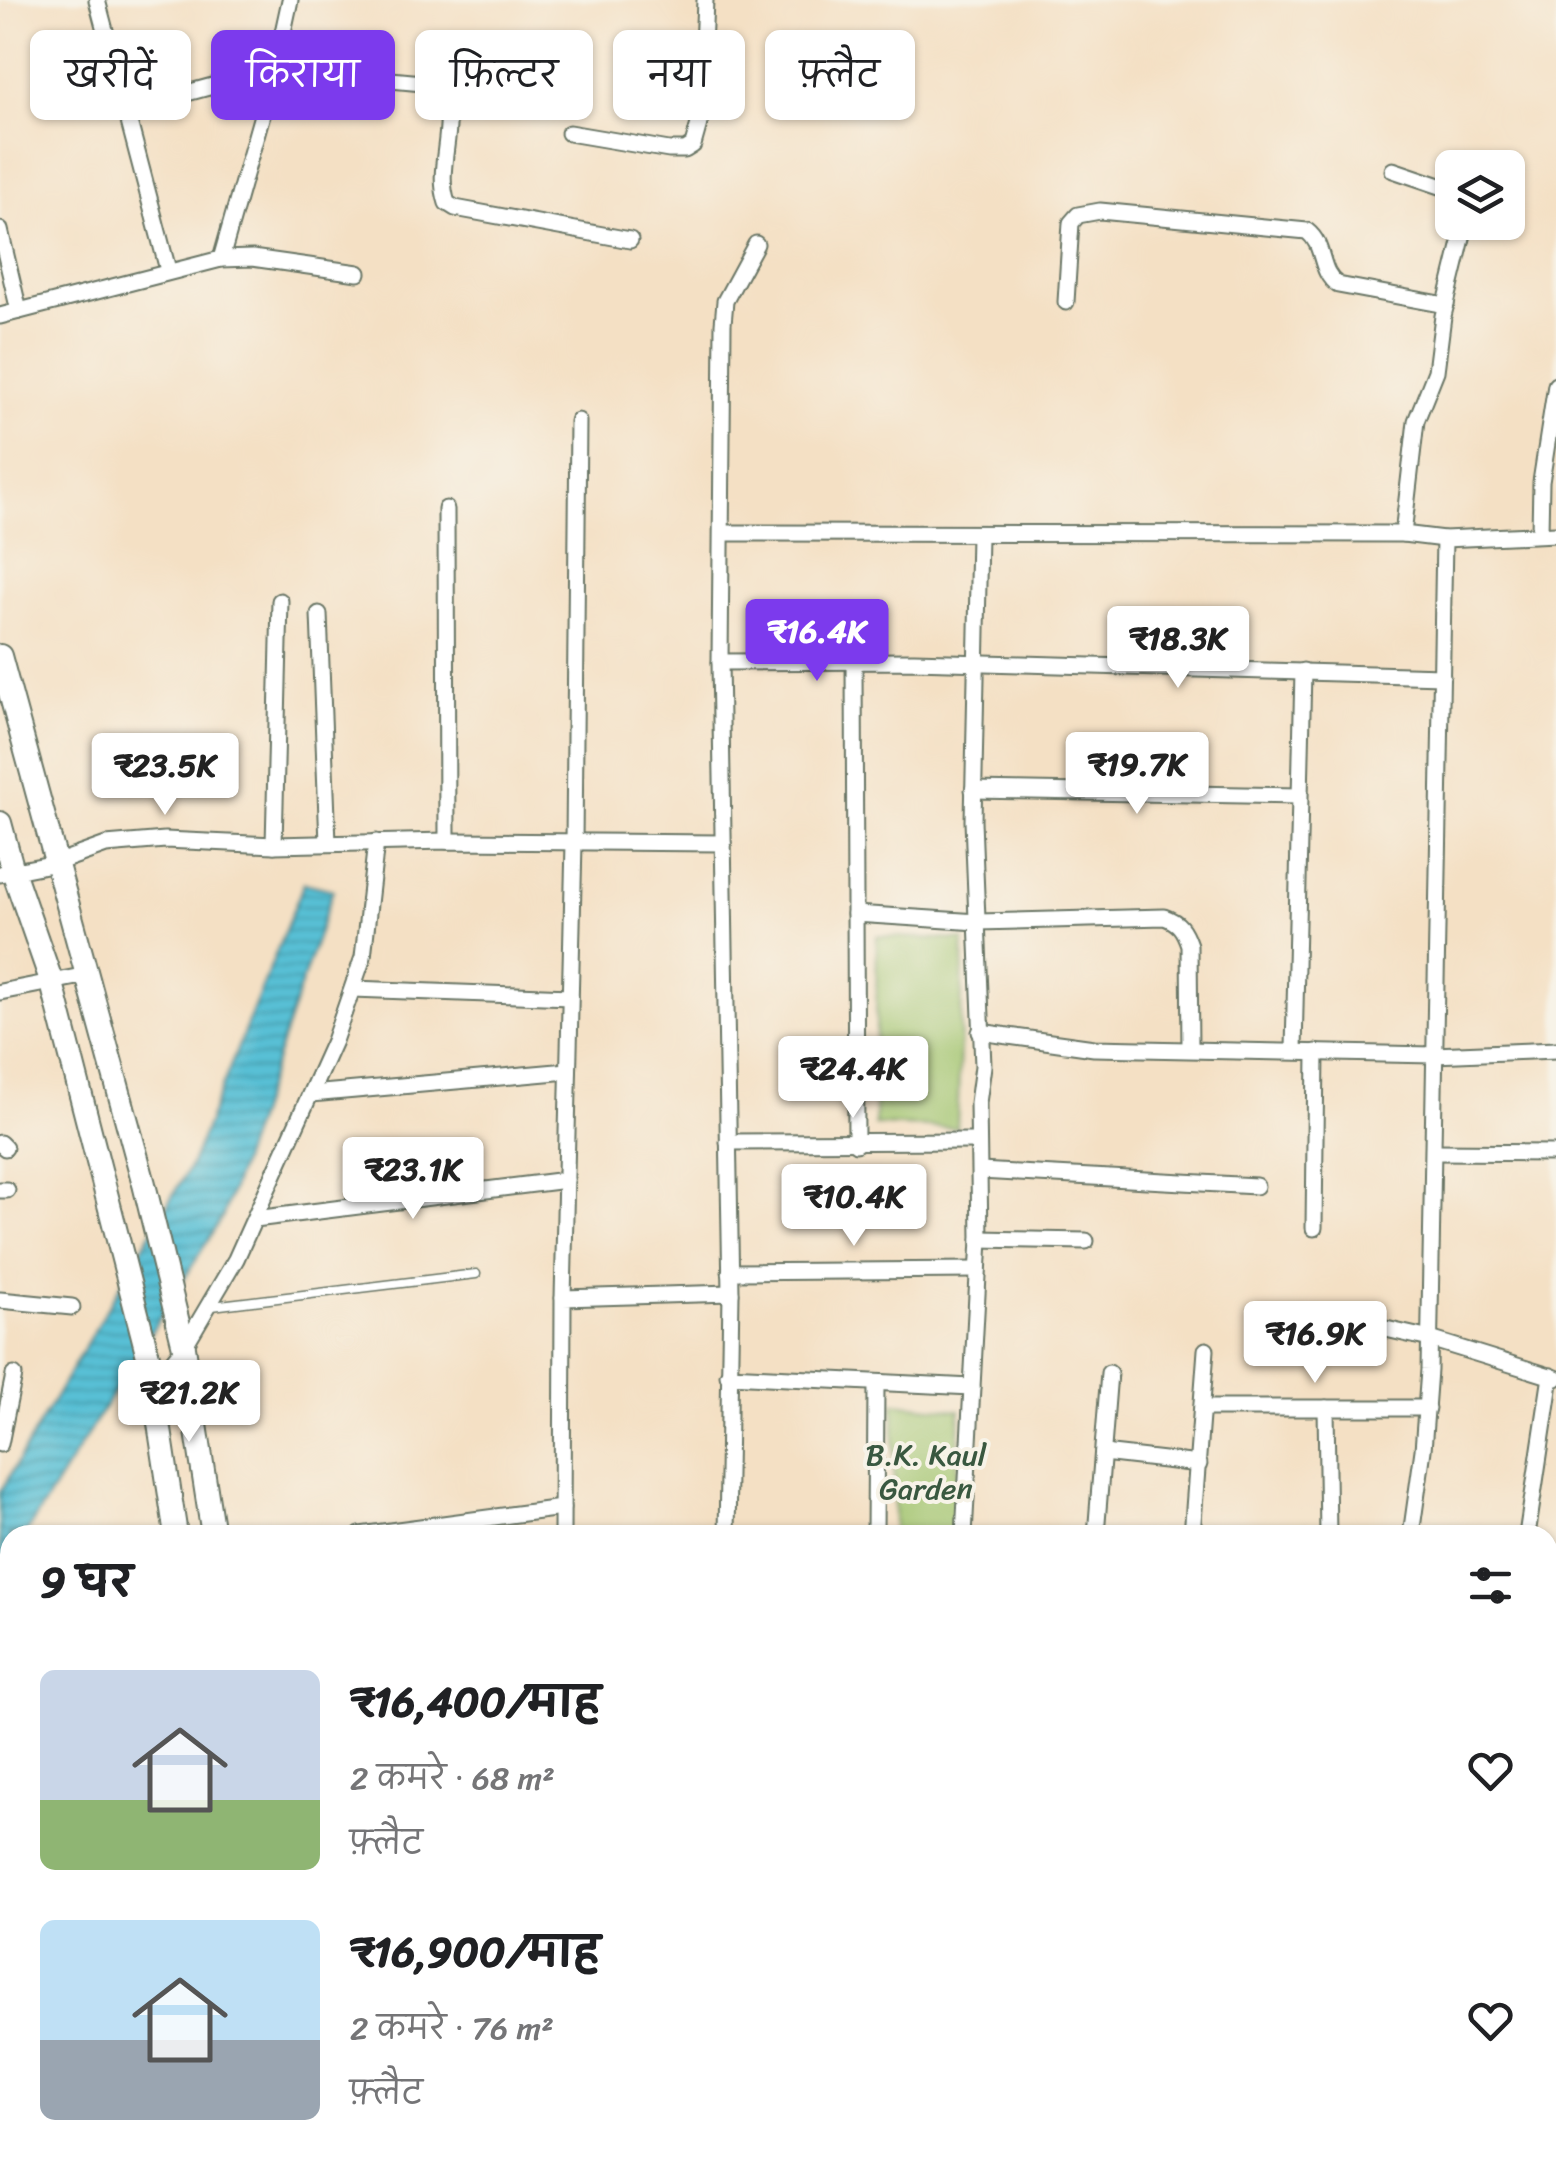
<!DOCTYPE html>
<html lang="hi">
<meta charset="utf-8">
<style>
:root{--surface:#fff;--page:#f6f6f6;--text:#202124;--muted:#757577;--accent:#7c3aed}
body{margin:0;font-family:Sriracha,"Playpen Sans Deva",sans-serif;background:var(--page);color:var(--text);height:100vh;display:flex;flex-direction:column;font-size:38px;white-space:nowrap}
*{box-sizing:border-box;margin:0}
p{font-size:32px;color:var(--muted)}
.icon{flex:none;width:55px;height:55px;fill:none;stroke:currentColor;stroke-width:2;stroke-linecap:round;stroke-linejoin:round}
.map{position:relative;flex:1;overflow:hidden}
.sheet{position:absolute;left:0px;top:1525px;width:1558px;height:640px;display:flex;flex-direction:column;background:var(--surface);border-radius:30px 30px 0 0;box-shadow:0 2px 8px #0004}
.sheet>*{flex:none}
.hud{position:absolute;left:30px;top:30px;width:1000px;height:90px;display:flex;gap:20px}
.tools{position:absolute;left:1435px;top:150px;display:grid;gap:20px}
.tools a{display:grid;place-items:center;width:90px;height:90px;border-radius:15px;background:var(--surface);box-shadow:0 2px 8px #0004;font-size:50px}
.price{position:absolute;translate:-50% -85px;padding:0 22px;border-radius:10px;background:#fff;color:#222;font-size:32px;line-height:65px;filter:drop-shadow(0 2px 5px #0008)}
.price::after{content:'';position:absolute;left:50%;top:60px;width:30px;height:22px;margin-left:-15px;background:inherit;clip-path:polygon(0 0,100% 0,50% 100%)}
.price.active{background:var(--accent);color:#fff}
ul{padding:0;list-style:none}
li{display:flex;align-items:center;gap:30px;height:250px;padding:0 40px}
li span{display:grid;place-items:center;flex:none;width:280px;height:200px;border-radius:15px;color:#555}
li>.icon{margin-inline-start:auto}
span .icon{width:120px;height:120px;fill:#fffc;stroke-width:1}
li b{font-size:42px}
h2{display:flex;justify-content:space-between;align-items:center;height:120px;padding:0 40px;font-size:42px}
.tag{padding:0 35px;border-radius:15px;background:var(--surface);box-shadow:0 2px 8px #0004;font-size:35px;line-height:90px}
.tag.active{background:var(--accent);color:#fff}
.map>svg:first-child{display:block}
.green{fill:#a2c46e;stroke:#608051;stroke-width:2.5}
.water{fill:url(#water-rules);stroke:#3c7e84;stroke-width:2.5}
.lines{fill:none;stroke-linecap:round;stroke-linejoin:round}
.lane-casing{stroke:#6a7666;stroke-width:11}
.street-casing{stroke:#6a7666;stroke-width:19}
.secondary-casing{stroke:#6a7666;stroke-width:26}
.lane{stroke:#fff;stroke-width:8}
.street{stroke:#fff;stroke-width:15}
.secondary{stroke:#fff;stroke-width:22}
.labels{text-anchor:middle;stroke-width:8;stroke-linejoin:round;paint-order:stroke}
.park-label{font-size:30px;fill:#395840;stroke:#f7f3e8}
</style>
<div class="map">
<svg width="1556" height="2165" viewBox="0 0 1556 2165">
<defs>
<pattern id="water-rules" width="6" height="5" patternUnits="userSpaceOnUse" patternTransform="scale(2.5)"><rect width="6" height="5" fill="#58c0d5"/><path d="M0 2.5h6" fill="none" stroke="#489dae"/></pattern>
</defs>
<rect width="100%" height="100%" fill="#f7f3e8"/>
<filter id="ink" filterUnits="userSpaceOnUse"><feTurbulence type="fractalNoise" baseFrequency=".01" numOctaves="2"/><feDisplacementMap in="SourceGraphic" scale="20" xChannelSelector="R" yChannelSelector="G"/><feConvolveMatrix kernelMatrix="1 2 1 2 8 2 1 2 1" color-interpolation-filters="sRGB"/></filter>
<filter id="wash" filterUnits="userSpaceOnUse"><feTurbulence type="fractalNoise" baseFrequency=".0048" numOctaves="4" result="noise"/><feDisplacementMap in="SourceGraphic" scale="40" xChannelSelector="R" yChannelSelector="G"/><feGaussianBlur stdDeviation="2.25" result="paint"/><feColorMatrix in="noise" values="0 0 0 0 0 0 0 0 0 0 0 0 0 0 0 0 0 1.4 0 .05"/><feComposite in="paint" operator="in"/></filter>
<g filter="url(#wash)">
<rect width="100%" height="100%" fill="#f4e0c4"/>
<g class="green">
<path d="M877,936L964,940L957,1128L875,1125Z"/>
<path d="M894,1403L960,1410L955,1535H894Z"/>
</g>
<path class="water" d="M304,883L333,890L223,1216L25,1535H10V1568L0,1590V1492L191,1164Z"/>
</g>
<g filter="url(#ink)">
<g class="lines">
<defs>
<g id="lane">
<path d="M212,1306L476,1274"/>
<path d="M0,1987L10,1986"/>
</g>
<g id="street">
<path d="M97,0L168,270"/>
<path d="M128,109L275,69L433,84L441,88C460,125 434,165 447,203L455,208L630,240"/>
<path d="M569,133L669,150H685L693,145L700,120L705,0"/>
<path d="M1393,170L1452,190"/>
<path d="M0,230L19,311"/>
<path d="M221,259L275,69L290,0"/>
<path d="M1066,302L1071,223L1078,215L1100,211L1307,231C1326,246 1318,271 1338,285L1446,305"/>
<path d="M0,316L221,259L252,258L358,273"/>
<path d="M446,509L447,841"/>
<path d="M1540,532L1541,482L1556,385"/>
<path d="M723,533L1403,534L1444,539L1556,534"/>
<path d="M1403,534L1416,421L1436,371L1443,316L1466,222"/>
<path d="M319,614L328,843"/>
<path d="M854,661L856,1144"/>
<path d="M720,662L914,661L1442,676"/>
<path d="M973,790L1299,796"/>
<path d="M274,845L280,601"/>
<path d="M0,874L56,863L106,845L165,840L274,845L447,841L723,843"/>
<path d="M855,914L978,922L1164,917C1179,922 1184,930 1189,945L1190,1049"/>
<path d="M353,989L570,997"/>
<path d="M0,992L87,975"/>
<path d="M980,1032L1094,1048L1434,1055L1556,1050"/>
<path d="M1294,1050L1303,671"/>
<path d="M311,1094L568,1071"/>
<path d="M728,1142L978,1141"/>
<path d="M0,1143L5,1148"/>
<path d="M1435,1152L1556,1153"/>
<path d="M980,1171L1256,1186"/>
<path d="M0,1190H7"/>
<path d="M255,1219L566,1180"/>
<path d="M1314,1228L1316,1052"/>
<path d="M980,1239L1086,1241"/>
<path d="M730,1272L978,1270"/>
<path d="M563,1298L574,843L578,421"/>
<path d="M0,1300L72,1307"/>
<path d="M1333,1317L1430,1339L1556,1378"/>
<path d="M728,1375L972,1387"/>
<path d="M154,1384L184,1347L236,1259L334,1041L363,957L376,842"/>
<path d="M1204,1408H1427"/>
<path d="M1326,1408L1328,1535"/>
<path d="M0,1444L14,1375"/>
<path d="M1103,1453L1199,1464"/>
<path d="M360,1535L562,1508"/>
<path d="M562,1535L563,1298L731,1293"/>
<path d="M727,1535L731,1293L720,662L723,324L725,301L756,244"/>
<path d="M875,1535L876,1384"/>
<path d="M964,1535L980,1239L978,1103L983,1066L973,821L979,535"/>
<path d="M1096,1535L1109,1373"/>
<path d="M1192,1535L1206,1350"/>
<path d="M1411,1535L1423,1450L1429,1370L1444,539"/>
<path d="M1527,1535L1551,1376"/>
<path d="M0,1613L10,1615"/>
<path d="M7,1836L9,1745"/>
<path d="M1548,1944L1556,1942"/>
<path d="M1418,2155L1422,2165"/>
<path d="M723,2165V2155"/>
<path d="M1082,2165V2155"/>
<path d="M1207,2165V2155"/>
<path d="M1277,2165L1290,2155"/>
</g>
<g id="secondary">
<path d="M0,656L144,1184L184,1347L213,1535"/>
<path d="M0,823L13,871L52,983L150,1364L176,1535"/>
<path d="M287,2155V2165"/>
<path d="M323,2155L324,2165"/>
</g>
</defs>
<use href="#lane" class="lane-casing"/>
<use href="#street" class="street-casing"/>
<use href="#secondary" class="secondary-casing"/>
<use href="#lane" class="lane"/>
<use href="#street" class="street"/>
<use href="#secondary" class="secondary"/>
</g>
</g>
<g class="labels">
<g class="park-label">
<text x="926" y="1465">B.K. Kaul<tspan x="926" dy="34">Garden</tspan></text>
</g>
</g>
</svg>
<div class="tools">
<a><svg class="icon" aria-label="layers" viewBox="0 0 24 24"><path d="M12 4l9 5-9 5-9-5zM3 14l9 5 9-5"/></svg></a>
</div>
<b class="price active" style="left:817px;top:684px">₹16.4K</b>
<b class="price" style="left:1178px;top:691px">₹18.3K</b>
<b class="price" style="left:1137px;top:817px">₹19.7K</b>
<b class="price" style="left:165px;top:818px">₹23.5K</b>
<b class="price" style="left:853px;top:1121px">₹24.4K</b>
<b class="price" style="left:413px;top:1222px">₹23.1K</b>
<b class="price" style="left:854px;top:1249px">₹10.4K</b>
<b class="price" style="left:1315px;top:1386px">₹16.9K</b>
<b class="price" style="left:189px;top:1445px">₹21.2K</b>
<div class="hud">
<a class="tag">खरीदें</a>
<a class="tag active">किराया</a>
<a class="tag">फ़िल्टर</a>
<a class="tag">नया</a>
<a class="tag">फ़्लैट</a>
</div>
<section class="sheet">
<h2>9 घर<svg class="icon" aria-label="filters" viewBox="0 0 24 24"><path d="M4 7h16M4 17h16"/><circle cx="9" cy="7" r="2"/><circle cx="15" cy="17" r="2"/></svg></h2>
<ul>
<li><span style="background:linear-gradient(#c9d6e8 65%,#8fb573 0)"><svg class="icon" aria-label="home" viewBox="0 0 24 24"><path d="M3 11l9-7 9 7M6 9v11h12V9"/></svg></span><div><b>₹16,400/माह</b><p>2 कमरे · 68 m²</p><p>फ़्लैट</p></div><svg class="icon" aria-label="heart" viewBox="0 0 24 24"><path d="M12 20l-8-8c-3-5 5-10 8-4 3-6 11-1 8 4z"/></svg></li>
<li><span style="background:linear-gradient(#bfe0f5 60%,#9aa5b1 0)"><svg class="icon" aria-label="home" viewBox="0 0 24 24"><path d="M3 11l9-7 9 7M6 9v11h12V9"/></svg></span><div><b>₹16,900/माह</b><p>2 कमरे · 76 m²</p><p>फ़्लैट</p></div><svg class="icon" aria-label="heart" viewBox="0 0 24 24"><path d="M12 20l-8-8c-3-5 5-10 8-4 3-6 11-1 8 4z"/></svg></li>
</ul>
</section>
</div>
